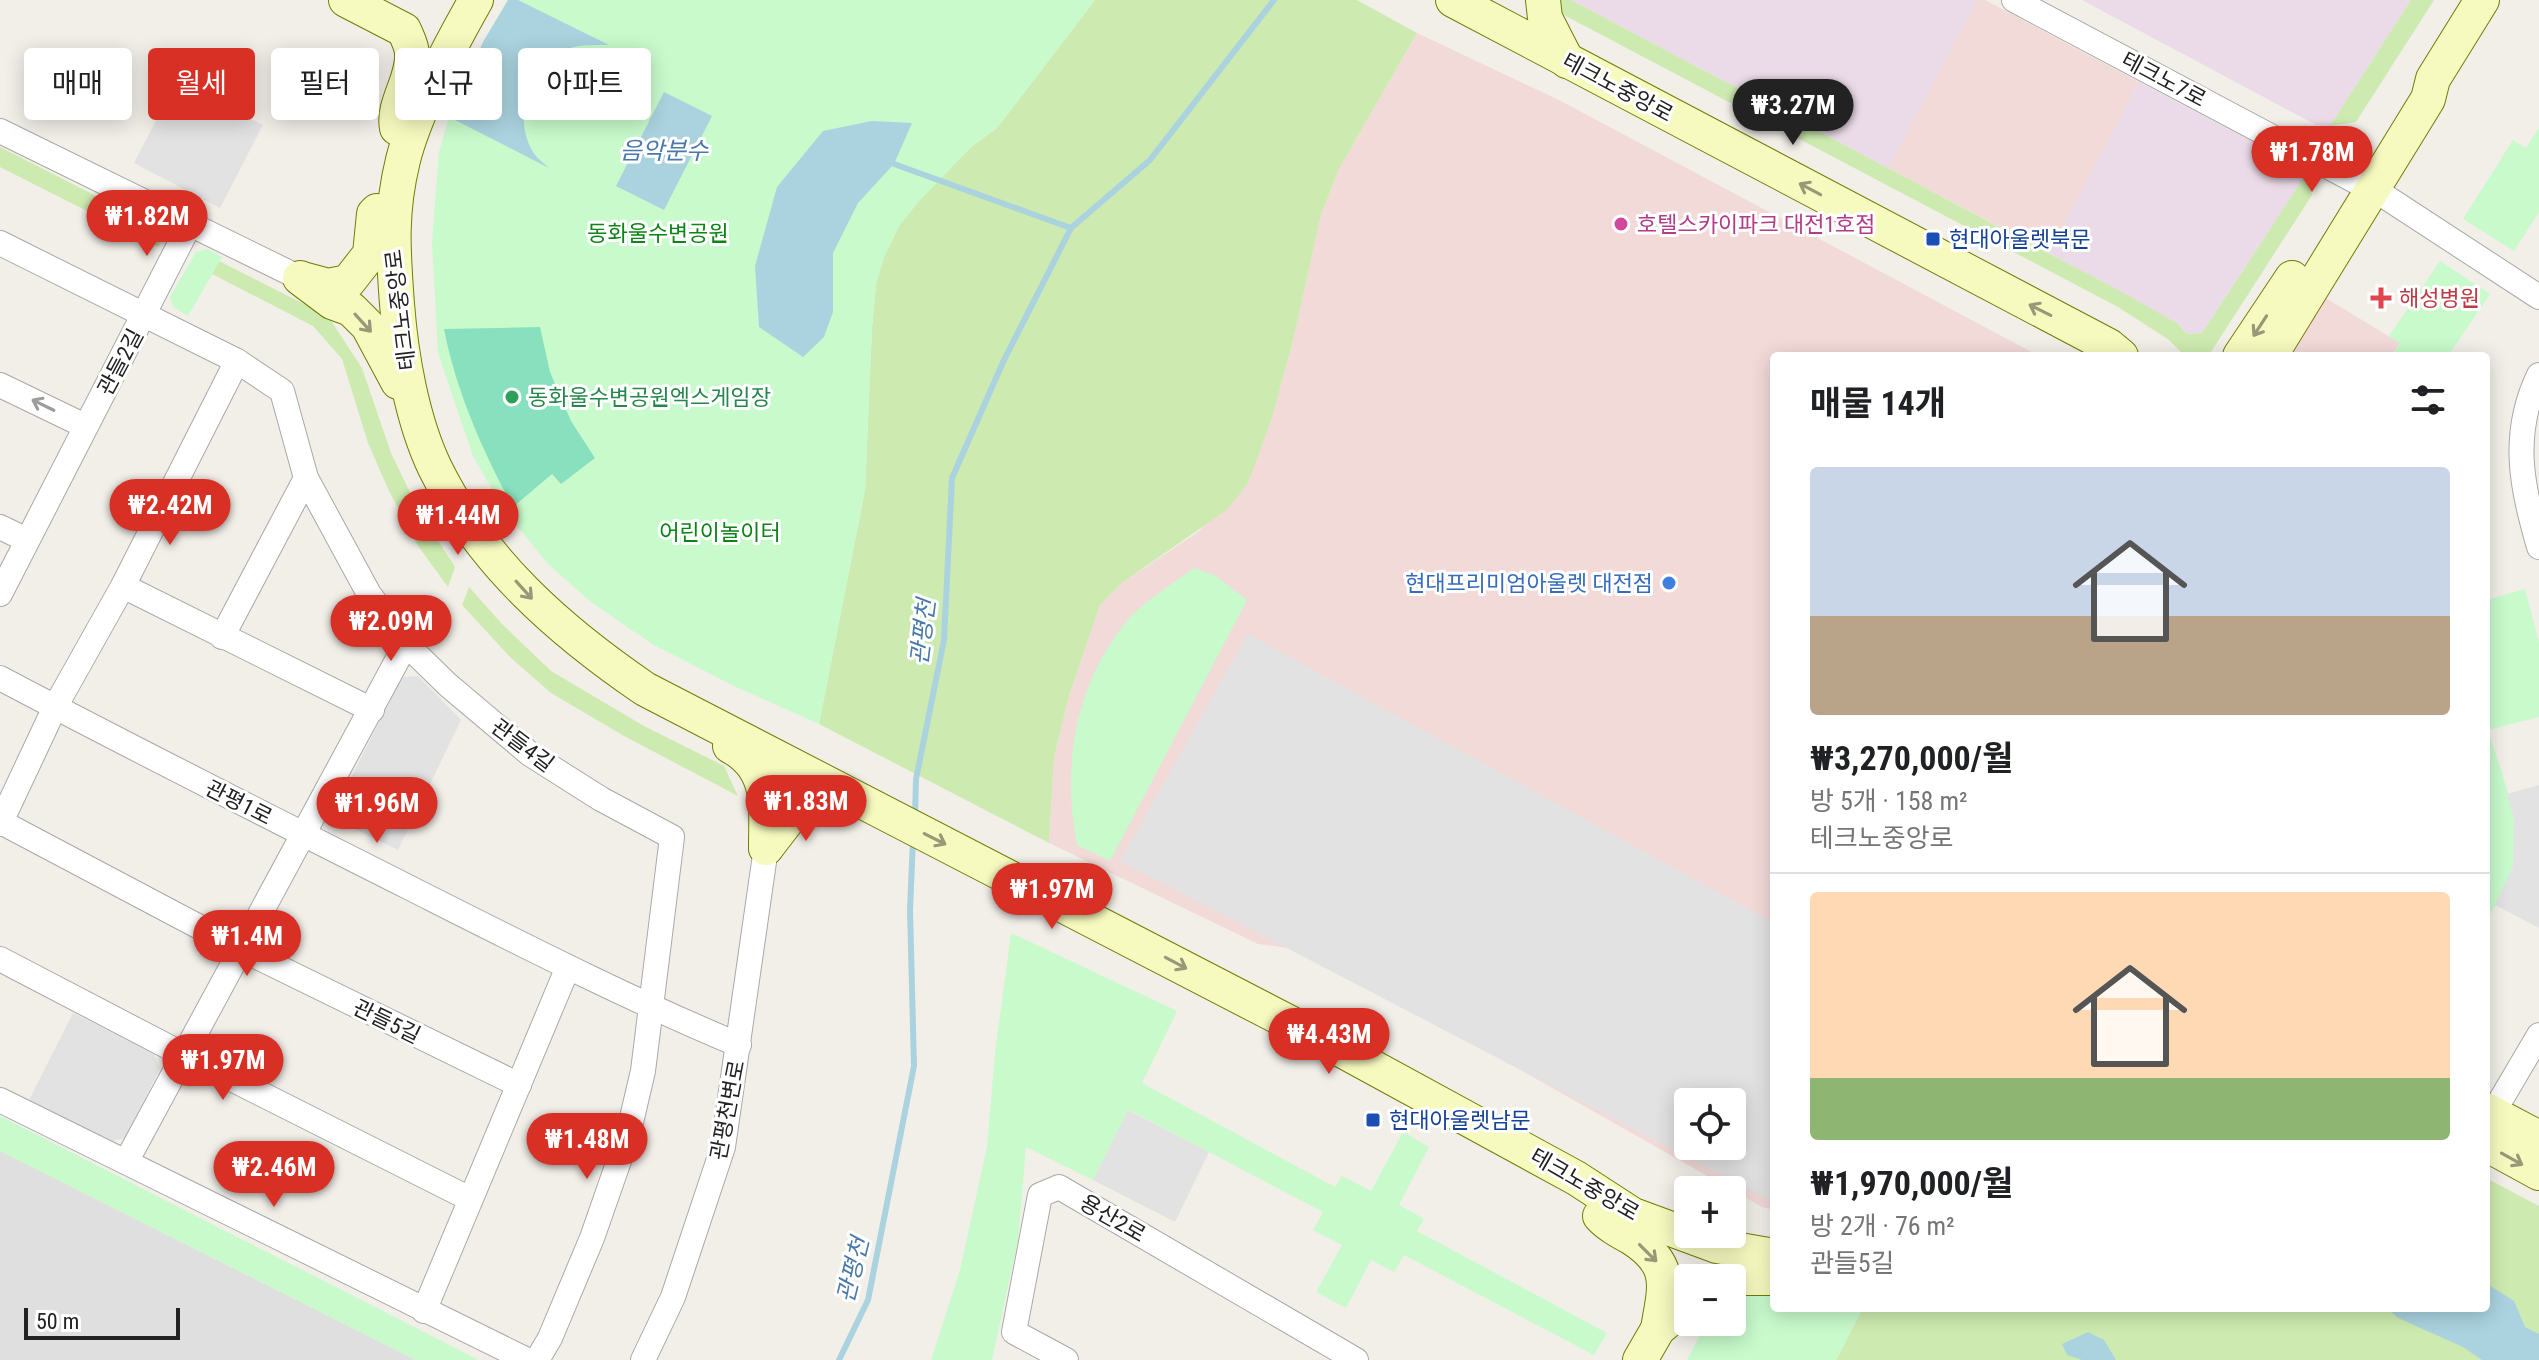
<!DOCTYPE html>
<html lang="ko">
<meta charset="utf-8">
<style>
:root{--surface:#fff;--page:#f2f2f2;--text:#202124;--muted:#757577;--line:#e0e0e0;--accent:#d93025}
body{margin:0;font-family:"Roboto Condensed","Noto Sans KR",sans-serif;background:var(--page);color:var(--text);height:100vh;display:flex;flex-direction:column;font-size:30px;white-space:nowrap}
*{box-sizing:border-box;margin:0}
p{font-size:26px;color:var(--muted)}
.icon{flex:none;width:44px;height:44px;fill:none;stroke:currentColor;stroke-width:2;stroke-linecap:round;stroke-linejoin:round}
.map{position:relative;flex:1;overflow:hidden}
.sheet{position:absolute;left:1770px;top:352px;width:720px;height:960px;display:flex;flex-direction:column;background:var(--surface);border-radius:8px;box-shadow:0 4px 20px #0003}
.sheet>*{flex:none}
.banner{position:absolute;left:24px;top:48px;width:760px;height:72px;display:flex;gap:16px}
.buttons{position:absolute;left:1674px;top:1088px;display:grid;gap:16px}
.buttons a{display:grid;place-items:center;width:72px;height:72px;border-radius:8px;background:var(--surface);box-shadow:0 4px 20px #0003;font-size:40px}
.scale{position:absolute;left:24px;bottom:20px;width:156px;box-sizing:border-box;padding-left:8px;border:4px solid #222;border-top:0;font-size:22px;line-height:28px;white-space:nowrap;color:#222;-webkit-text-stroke:6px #fff;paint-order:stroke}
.price{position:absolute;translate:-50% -68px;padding:0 18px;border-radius:28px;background:var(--accent);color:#fff;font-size:26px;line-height:52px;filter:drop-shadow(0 2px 4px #0008)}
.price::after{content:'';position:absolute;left:50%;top:48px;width:24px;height:18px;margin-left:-12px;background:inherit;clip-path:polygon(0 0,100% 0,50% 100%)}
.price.current{background:#222;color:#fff}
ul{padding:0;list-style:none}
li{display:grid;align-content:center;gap:16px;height:424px;padding:0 40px}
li+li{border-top:2px solid var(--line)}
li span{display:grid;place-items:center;height:248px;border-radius:8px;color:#555}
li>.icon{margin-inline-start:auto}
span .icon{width:144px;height:144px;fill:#fffc;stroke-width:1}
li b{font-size:34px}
h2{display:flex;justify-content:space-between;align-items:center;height:96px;padding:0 40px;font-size:34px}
.chip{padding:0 28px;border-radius:8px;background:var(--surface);box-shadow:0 4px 20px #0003;font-size:28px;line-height:72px}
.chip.current{background:var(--accent);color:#fff}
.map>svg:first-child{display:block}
.residential{fill:#e0dfdf}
.commercial{fill:#f2dad9;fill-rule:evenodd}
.industrial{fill:#ebdbe8}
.grass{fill:#cdebb0}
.park{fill:#c8facc}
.pitch{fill:#88e0be}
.parking{fill:#e2e2e2;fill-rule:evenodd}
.water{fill:#aad3df}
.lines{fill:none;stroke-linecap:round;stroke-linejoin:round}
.stream{stroke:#aad3df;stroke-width:6}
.minor-casing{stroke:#a9a9a9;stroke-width:26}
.secondary-casing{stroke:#707d05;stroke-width:36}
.minor{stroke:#fff;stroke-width:24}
.secondary{stroke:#f7fabf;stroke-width:34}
.oneway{stroke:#979978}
.oneway2{stroke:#9c9c9c}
.hotel-dot{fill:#d1479c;stroke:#fff;stroke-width:3}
.transit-dot{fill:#1a4fb4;stroke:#fff;stroke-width:3}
.health-dot{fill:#e0444e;stroke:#fff;stroke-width:3}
.leisure-dot{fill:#2e9e5b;stroke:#fff;stroke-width:3}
.shop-dot{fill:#3f7fe0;stroke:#fff;stroke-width:3}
.labels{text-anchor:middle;stroke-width:6;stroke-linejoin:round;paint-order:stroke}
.street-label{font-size:22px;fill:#222;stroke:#fff}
.hotel-label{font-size:22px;fill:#b23c85;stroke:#fff;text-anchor:start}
.park-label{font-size:22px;fill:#0c8416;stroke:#fff}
.transit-label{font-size:22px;fill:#164399;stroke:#fff;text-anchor:start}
.health-label{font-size:22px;fill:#be3a42;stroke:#fff;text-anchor:start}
.leisure-label{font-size:22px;fill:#27864d;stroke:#fff;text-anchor:start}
.shop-label{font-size:22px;fill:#366cbe;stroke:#fff;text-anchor:end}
.water-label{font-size:24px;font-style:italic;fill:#4a7aab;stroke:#fff}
</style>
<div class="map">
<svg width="2539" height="1360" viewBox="0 0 2539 1360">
<rect width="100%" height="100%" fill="#f2efe9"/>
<path class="residential" d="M0,1151L416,1360H0Z"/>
<g class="commercial">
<path d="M1977,0H1985L2139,82L2049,253L1888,168Z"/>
<path d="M1417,33L1559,100L2039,356H1774V1210L1762,1207L1311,951L1258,944L1049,843L1054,758L1069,696L1100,605L1122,583L1198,532L1247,483L1272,418L1292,345L1321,215L1339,169ZM1688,1102H1732V1146H1688Z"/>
<path d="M2324,297L2400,343L2391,356H2286Z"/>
</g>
<g class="industrial">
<path d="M1571,0H1977L1888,168Z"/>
<path d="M2082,0H2411L2330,126L2316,125Z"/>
<path d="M2139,82L2308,171L2202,333L2187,334L2177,323L2049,253Z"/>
</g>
<g class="grass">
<path d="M1095,0H1357L1417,33L1339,169L1321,215L1292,345L1272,418L1248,483L1228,509L1122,583L1100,605L1069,696L1054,758L1049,843L819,724L865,490L872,327L876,284L884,257L899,226L918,202L971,147L997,128Z"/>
<path d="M1558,0H1571L2118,290L2177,323L2187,334L2202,333L2308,171L2312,195L2211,352L2195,356L2181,352L2169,340L2118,307L1560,13Z"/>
<path d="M2411,0H2434L2356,122L2330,126Z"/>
<path d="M0,147L157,227L161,241L158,247L0,167Z"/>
<path d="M219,261L328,316L362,368L391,453L419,511L455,567L448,587L418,546L388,489L368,443L342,359L313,326L212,274Z"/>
<path d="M469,587L502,624L551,671L644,726L724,766L738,796L624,736L551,693L511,658L462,605Z"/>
<path d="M2486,1178L2539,1206V1360H1836L1863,1308H2486Z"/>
</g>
<g class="park">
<path d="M508,0H1095L997,128L971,147L918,202L899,226L884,257L876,284L872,327L865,490L819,724L734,686L652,644L591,602L548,564L502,507L473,456L438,353L432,242L439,152L449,117L483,42Z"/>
<path d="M2539,128V212L2514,251L2463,219L2513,140L2526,148Z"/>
<path d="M207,249L222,257L188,316L173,307L170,297L196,252Z"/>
<path d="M2440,261L2490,294L2448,356H2391L2400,344L2389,336Z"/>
<path d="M1194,568L1216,576L1247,600L1110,861L1077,845C1062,769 1074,689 1122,627C1140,603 1170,586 1194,568Z"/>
<path d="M2525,589L2539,642V717L2488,730C2500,772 2523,820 2513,865C2509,885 2496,904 2486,922L2488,848L2486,600Z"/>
<path d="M1011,933L1177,1011L1142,1083L1335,1187L1342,1176L1371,1191L1403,1132L1429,1147L1399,1205L1424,1219L1417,1231L1607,1333L1594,1355L1404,1255L1394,1272L1371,1260L1346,1308L1316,1292L1342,1245L1313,1230L1323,1212L1129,1110L1093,1180L1026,1147L1018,1240L992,1360H931L960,1270L987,1147L995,1053Z"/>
<path d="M0,1116L479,1360H416L0,1151Z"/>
<path d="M1745,1293L1774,1296V1308H1863L1836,1360H1687L1707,1322H1732V1299Z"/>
</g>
<path class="pitch" d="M540,327L550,372L571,421L595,458L561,484L552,474L513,507C483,452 456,391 444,329Z"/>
<g class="parking">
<path d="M176,82L263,125L220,208L134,163Z"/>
<path d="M1248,634L1774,923V1199H1768L1120,861ZM1732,1102V1146H1688V1102Z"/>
<path d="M418,676L461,720L398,850L340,822L335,809L402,677Z"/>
<path d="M2539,785V928L2495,905L2513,866L2514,819L2507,794Z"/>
<path d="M73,1013L153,1052L160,1069L125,1138L109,1142L28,1102Z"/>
<path d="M1128,1110L1209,1152L1175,1222L1093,1180Z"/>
</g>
<g class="water">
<path d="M508,0H518L609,45C594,45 581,44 566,49C527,64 511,121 535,155C539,160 545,164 549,168L449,117L483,42Z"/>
<path d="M664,92L712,116L664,210L616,186Z"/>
<path d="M872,121L912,123L894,164L858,203L833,253V312L824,337L803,357L759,327L755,266L777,187L823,131Z"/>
<path d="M2486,1283L2514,1301L2525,1327L2539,1334V1360H2482L2463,1347L2398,1318L2387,1308H2486Z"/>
<path d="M2088,1332L2104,1340L2116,1360H2082L2067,1355L2062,1344Z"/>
</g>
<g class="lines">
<g class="stream">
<path d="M894,164L1071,228"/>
<path d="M915,816L916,779L944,640L952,478L1004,360L1071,228L1150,160L1274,0"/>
<path d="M839,1360L868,1300L914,1066L910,910L913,839"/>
</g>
<defs>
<g id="minor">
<path d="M2014,0L2355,181"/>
<path d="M0,131L300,278"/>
<path d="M2372,188L2539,297"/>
<path d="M0,243L237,361L282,391L306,478L369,594L406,644L448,685L530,754L601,799L672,837L643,1071L628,1135L592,1238L550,1338L537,1360"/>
<path d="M2539,375C2510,435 2522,487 2539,547"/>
<path d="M0,385L85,426"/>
<path d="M0,527L27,540"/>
<path d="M123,586L372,710"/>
<path d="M0,594L190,224"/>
<path d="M222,637L306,478"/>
<path d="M0,678C138,751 277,821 416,891C523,945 629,999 739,1045"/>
<path d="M1,822L241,949L519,1085"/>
<path d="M0,824L55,707L123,586L237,361"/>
<path d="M0,959L184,1055L470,1199"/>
<path d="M0,1100L527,1360"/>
<path d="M2493,1113L2539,1035"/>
<path d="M126,1162L406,644"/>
<path d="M424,1311L568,967"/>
<path d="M643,1360L673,1297L723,1147L766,848"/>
<path d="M1066,1360L1014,1332L1040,1195L1059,1187L1356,1360"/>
</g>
<g id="secondary">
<path d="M346,0L404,30C407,37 412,46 412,54C414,79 392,104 397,128"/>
<path d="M476,0C450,46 416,109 403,160C390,213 393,250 397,304C401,356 412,420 435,468C481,562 560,631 645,689L1323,1040L1576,1178L1633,1215L1717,1246L1774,1256"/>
<path d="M1453,0L2109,346L2121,356"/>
<path d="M1543,0L1545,18L1567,61"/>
<path d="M300,278L332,302L351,309L368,326L398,382"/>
<path d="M302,279L328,286L348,282L370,254L374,214L377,211"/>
<path d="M2240,356L2292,278"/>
<path d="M2270,356L2428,99L2433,79L2482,0"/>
<path d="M730,746C772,768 766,807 766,848"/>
<path d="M766,848L800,804L843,793"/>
<path d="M2486,1110L2539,1138"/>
<path d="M2486,1144L2539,1173"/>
<path d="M1600,1216C1608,1225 1621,1232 1632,1238C1674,1265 1665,1287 1658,1329"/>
<path d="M1732,1278H1774"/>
<path d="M1640,1360L1658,1329L1688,1304"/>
</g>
</defs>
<use href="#minor" class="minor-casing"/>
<use href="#secondary" class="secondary-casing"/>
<use href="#minor" class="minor"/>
<use href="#secondary" class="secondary"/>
</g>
<defs><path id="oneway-shaft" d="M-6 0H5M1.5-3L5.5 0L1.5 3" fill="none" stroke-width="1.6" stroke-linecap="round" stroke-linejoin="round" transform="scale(2)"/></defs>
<g class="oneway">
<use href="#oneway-shaft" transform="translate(1810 189) rotate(-152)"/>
<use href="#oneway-shaft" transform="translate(2040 310) rotate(-153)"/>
<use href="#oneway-shaft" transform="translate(363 323) rotate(48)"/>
<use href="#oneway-shaft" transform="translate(2260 326) rotate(123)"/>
<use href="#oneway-shaft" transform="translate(524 590) rotate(48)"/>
<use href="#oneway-shaft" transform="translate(935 839) rotate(27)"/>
<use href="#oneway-shaft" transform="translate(1176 963) rotate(28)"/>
<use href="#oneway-shaft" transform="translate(2512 1159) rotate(29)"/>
<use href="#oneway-shaft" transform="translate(1648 1253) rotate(45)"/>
</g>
<use class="oneway2" href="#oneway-shaft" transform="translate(43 405) rotate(-154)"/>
<circle class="hotel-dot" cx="1621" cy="224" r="8"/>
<g class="transit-dot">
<rect x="1925" y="231" width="16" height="16" rx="4"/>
<rect x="1365" y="1112" width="16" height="16" rx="4"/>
</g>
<path class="health-dot" d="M2377 286h8v8h8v8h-8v8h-8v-8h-8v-8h8z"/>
<circle class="leisure-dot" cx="512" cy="397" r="8"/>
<circle class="shop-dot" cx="1669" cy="583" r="8"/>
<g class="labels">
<g class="street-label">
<text transform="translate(2164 79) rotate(28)" y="8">테크노7로</text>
<text transform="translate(1618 87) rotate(28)" y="8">테크노중앙로</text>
<text transform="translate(400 310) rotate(-97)" y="8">테크노중앙로</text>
<text transform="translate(120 362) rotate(-62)" y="8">관들2길</text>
<text transform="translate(523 745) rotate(37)" y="8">관들4길</text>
<text transform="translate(239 802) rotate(27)" y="8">관평1로</text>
<text transform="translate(387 1021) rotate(26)" y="8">관들5길</text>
<text transform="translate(727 1110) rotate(-79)" y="8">관평천변로</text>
<text transform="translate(1585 1184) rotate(30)" y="8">테크노중앙로</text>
<text transform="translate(1113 1218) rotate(30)" y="8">용산2로</text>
</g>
<g class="hotel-label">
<text x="1637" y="232">호텔스카이파크 대전1호점</text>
</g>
<g class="park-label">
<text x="658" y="241">동화울수변공원</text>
<text x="720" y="540">어린이놀이터</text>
</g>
<g class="transit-label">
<text x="1949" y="247">현대아울렛북문</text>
<text x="1389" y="1128">현대아울렛남문</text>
</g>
<g class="health-label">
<text x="2399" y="306">해성병원</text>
</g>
<g class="leisure-label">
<text x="528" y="405">동화울수변공원엑스게임장</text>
</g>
<g class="shop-label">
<text x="1653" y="591">현대프리미엄아울렛 대전점</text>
</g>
<g class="water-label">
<text x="664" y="159">음악분수</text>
<text transform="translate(923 632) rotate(-83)" y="8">관평천</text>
<text transform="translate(853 1270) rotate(-76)" y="8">관평천</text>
</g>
</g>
</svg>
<div class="buttons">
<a><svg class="icon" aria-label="locate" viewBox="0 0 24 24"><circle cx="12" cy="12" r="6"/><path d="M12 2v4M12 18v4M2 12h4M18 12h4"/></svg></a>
<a>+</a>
<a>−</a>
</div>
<div class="scale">50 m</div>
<b class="price current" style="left:1793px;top:147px">₩3.27M</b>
<b class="price" style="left:2312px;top:194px">₩1.78M</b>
<b class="price" style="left:147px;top:258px">₩1.82M</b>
<b class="price" style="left:170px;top:547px">₩2.42M</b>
<b class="price" style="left:458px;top:557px">₩1.44M</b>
<b class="price" style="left:391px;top:663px">₩2.09M</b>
<b class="price" style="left:806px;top:843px">₩1.83M</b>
<b class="price" style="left:377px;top:845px">₩1.96M</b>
<b class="price" style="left:1052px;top:931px">₩1.97M</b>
<b class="price" style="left:247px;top:978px">₩1.4M</b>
<b class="price" style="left:1329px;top:1076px">₩4.43M</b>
<b class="price" style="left:223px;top:1102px">₩1.97M</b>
<b class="price" style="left:587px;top:1181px">₩1.48M</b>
<b class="price" style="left:274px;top:1209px">₩2.46M</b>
<div class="banner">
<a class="chip">매매</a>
<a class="chip current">월세</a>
<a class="chip">필터</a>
<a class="chip">신규</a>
<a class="chip">아파트</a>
</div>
<section class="sheet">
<h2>매물 14개<svg class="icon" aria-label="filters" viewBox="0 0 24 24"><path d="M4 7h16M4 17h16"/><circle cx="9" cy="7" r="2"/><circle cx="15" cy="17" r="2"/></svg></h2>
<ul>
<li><span style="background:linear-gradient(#c9d6e8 60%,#b9a48a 0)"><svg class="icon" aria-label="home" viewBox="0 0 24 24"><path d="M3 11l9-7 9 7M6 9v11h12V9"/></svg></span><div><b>₩3,270,000/월</b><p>방 5개 · 158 m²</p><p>테크노중앙로</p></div></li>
<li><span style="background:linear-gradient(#ffd9b3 75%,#8fb573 0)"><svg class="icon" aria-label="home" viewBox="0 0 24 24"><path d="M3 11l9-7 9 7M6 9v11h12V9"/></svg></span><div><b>₩1,970,000/월</b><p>방 2개 · 76 m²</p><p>관들5길</p></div></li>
</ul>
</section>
</div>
